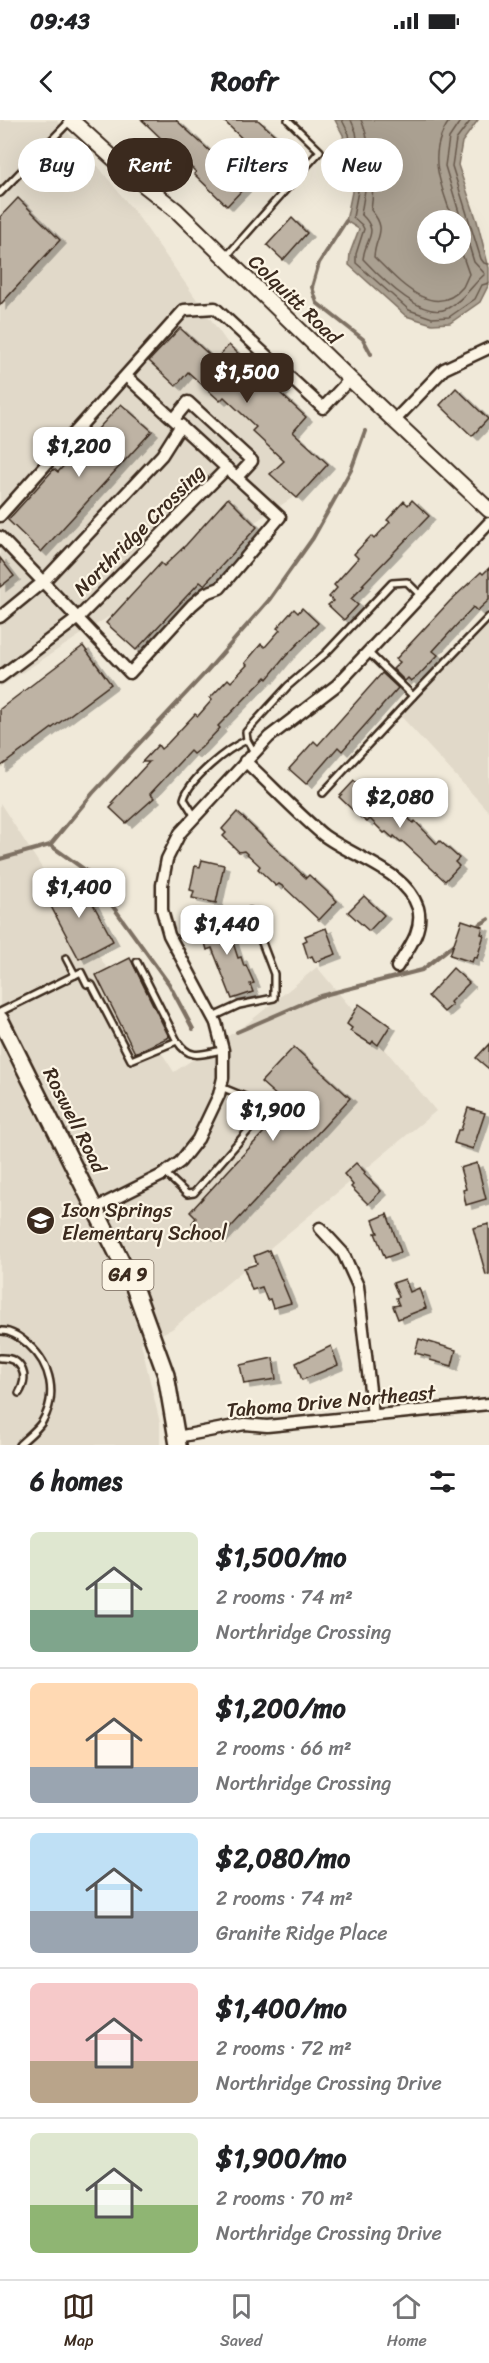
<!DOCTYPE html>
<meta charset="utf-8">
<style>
:root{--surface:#fff;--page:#f6f6f6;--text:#202124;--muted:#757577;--line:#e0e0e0;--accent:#3b2a1e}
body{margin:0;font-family:Sriracha,sans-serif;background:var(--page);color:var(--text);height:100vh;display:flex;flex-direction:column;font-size:22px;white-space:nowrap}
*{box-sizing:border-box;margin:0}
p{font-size:20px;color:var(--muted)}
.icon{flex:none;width:33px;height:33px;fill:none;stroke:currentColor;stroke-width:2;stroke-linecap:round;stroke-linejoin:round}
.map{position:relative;height:1325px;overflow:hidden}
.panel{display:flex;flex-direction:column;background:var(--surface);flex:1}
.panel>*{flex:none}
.banner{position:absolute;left:18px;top:18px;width:453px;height:54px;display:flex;gap:12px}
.fabs{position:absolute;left:417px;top:90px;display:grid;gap:12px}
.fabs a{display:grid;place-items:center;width:54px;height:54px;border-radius:50%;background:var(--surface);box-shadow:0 6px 24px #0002;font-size:30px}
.price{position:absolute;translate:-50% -51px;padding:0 14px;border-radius:12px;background:#fff;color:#222;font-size:20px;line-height:39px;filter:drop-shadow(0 2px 3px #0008)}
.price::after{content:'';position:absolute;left:50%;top:36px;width:18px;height:14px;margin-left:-9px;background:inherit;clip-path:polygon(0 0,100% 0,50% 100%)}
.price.on{background:var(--accent);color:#fff}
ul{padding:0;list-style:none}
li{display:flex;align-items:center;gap:18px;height:150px;padding:0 30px}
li+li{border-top:2px solid var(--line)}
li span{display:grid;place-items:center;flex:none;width:168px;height:120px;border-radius:9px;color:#555}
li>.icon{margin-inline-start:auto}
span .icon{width:72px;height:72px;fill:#fffc;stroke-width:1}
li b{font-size:26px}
h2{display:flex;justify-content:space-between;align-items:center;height:72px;padding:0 30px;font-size:26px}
.tag{padding:0 21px;border-radius:27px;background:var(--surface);box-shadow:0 6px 24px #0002;font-size:21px;line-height:54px}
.tag.on{background:var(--accent);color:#fff}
.status{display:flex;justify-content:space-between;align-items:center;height:42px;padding:0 30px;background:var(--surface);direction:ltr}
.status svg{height:16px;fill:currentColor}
header{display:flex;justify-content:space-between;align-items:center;height:78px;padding:0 30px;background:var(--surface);font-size:27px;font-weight:800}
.tab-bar{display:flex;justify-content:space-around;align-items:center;height:84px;border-top:2px solid var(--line);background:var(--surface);font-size:16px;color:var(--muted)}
.tab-bar a{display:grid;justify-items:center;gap:3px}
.tab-bar .on{color:var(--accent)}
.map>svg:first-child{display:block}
.built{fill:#e1d9c9}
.water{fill:#aaa091;stroke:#7e7163;stroke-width:1.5;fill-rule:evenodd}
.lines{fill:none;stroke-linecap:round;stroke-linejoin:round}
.shore{stroke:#67594c;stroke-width:1.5}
.stream{stroke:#7e7163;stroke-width:4}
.building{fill:#beb3a4;stroke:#3b2a1e;stroke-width:1.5;filter:url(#shadow)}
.lane-casing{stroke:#3b2a1e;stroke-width:10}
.street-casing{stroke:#3b2a1e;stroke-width:15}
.secondary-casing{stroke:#3b2a1e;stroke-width:18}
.primary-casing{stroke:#3b2a1e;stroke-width:20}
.lane{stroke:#fcf5e5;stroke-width:5}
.street{stroke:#fcf5e5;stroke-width:10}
.secondary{stroke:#fcf5e5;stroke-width:14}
.primary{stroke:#fcf5e5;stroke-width:15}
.labels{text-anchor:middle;stroke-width:4.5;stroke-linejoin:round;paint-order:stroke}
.shield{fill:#fcf5e5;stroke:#75675a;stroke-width:1.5}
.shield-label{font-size:18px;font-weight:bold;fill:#3b2a1e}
.street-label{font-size:20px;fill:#3b2a1e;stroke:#fcf5e5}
.poi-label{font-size:20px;fill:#3b2a1e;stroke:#fcf5e5;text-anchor:start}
</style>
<div class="status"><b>09:43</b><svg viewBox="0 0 49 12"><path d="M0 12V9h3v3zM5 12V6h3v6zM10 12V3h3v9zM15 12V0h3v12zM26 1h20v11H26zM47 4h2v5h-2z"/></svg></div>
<header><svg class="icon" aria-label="back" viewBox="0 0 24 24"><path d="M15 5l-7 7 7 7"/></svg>Roofr<svg class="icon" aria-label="heart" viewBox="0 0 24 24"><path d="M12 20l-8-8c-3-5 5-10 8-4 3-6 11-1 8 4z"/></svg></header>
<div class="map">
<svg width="489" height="1325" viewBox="0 0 489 1325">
<defs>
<filter id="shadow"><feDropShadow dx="6" dy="4" stdDeviation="0" flood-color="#0004"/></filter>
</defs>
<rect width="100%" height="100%" fill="#f0e9d9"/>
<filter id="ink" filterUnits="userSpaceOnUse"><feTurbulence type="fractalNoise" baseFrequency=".0167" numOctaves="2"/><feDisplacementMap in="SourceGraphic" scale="12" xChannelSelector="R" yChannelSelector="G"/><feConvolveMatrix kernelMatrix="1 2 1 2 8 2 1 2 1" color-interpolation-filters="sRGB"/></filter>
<g filter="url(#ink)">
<g class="built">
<path d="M0,0H56L85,30L137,95L323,358L0,567Z"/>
<path d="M489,493V692L397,592Z"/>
<path d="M0,683L174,952L248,903L317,847L436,991L172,1209L141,1223L160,1303V1325H0Z"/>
</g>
<path class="water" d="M335,0H478L462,22L458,45L477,101L489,148V164L480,182L450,203L432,204L406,196L349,145L350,133L359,109L346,101L352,72L343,15ZM428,100H460V134H428Z"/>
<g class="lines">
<g class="shore">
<path d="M342,0L349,14L358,71L353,97L362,105L364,109L356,134V143L409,190L432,198L449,197L475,179L482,165L489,163"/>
<path d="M351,0L356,12L365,70L361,94C381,113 365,118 363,139C379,156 423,202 448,188C466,178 471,166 485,154L474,142L445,46L449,18L461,0"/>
<path d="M361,0C371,21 375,67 371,90C389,111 375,116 374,137C396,158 433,203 463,167C465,163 467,158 469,154L460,128"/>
<path d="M450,0C425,34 441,65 453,100"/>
<path d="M471,0L456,20L452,46L481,139L484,143L489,144"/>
</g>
<g class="stream">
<path d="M346,101L319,143L312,167L317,183L363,219L371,234"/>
<path d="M50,725L88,752L169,864L193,909"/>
<path d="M0,739L50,725L93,673L207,551L269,480L313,418L351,350L365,311"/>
<path d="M474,808L489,799"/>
<path d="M237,912L320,876L422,850L457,822"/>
</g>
</g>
<g class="building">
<path d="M142,0H176L247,65L227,86L194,54L196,52Z"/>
<path d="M223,0H258L292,30L267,57L252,42L259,35Z"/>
<path d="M18,78L60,120L0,185V97Z"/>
<path d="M292,98L307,113L283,140L267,125Z"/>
<path d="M180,208L215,240L229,225L255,249L258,246L284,269L280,273L306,297L293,312L328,344L297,378L270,354L284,341L252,311L256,307L224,277L220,281L188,252L176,266L149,241Z"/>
<path d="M456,268L488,299L472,316L440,285Z"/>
<path d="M121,284L152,311L41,432L8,400L54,349L58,352Z"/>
<path d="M228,378L257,407L204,465L200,462L136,530L106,503L161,443L164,446L186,425Z"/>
<path d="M412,380L429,396L362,465L364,466L351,479L358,485L344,500L328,485L333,481L329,477L337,468L334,465L358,438L354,434L371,416L374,419L390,402L387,400L404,381L408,385Z"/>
<path d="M0,438L14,456L0,467Z"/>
<path d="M489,448V480L477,491L473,487L433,531L438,535L418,556L411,561L408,558L405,561L393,549L400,542L396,539L450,481L481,452L483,454Z"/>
<path d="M302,488L318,503L285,537L267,559L266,557L218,606L220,608L201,628L193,634L190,631L150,674L154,678L126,703L110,688L114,684L112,682L149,642H142L158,625L161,629L167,624L195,594L198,596L212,580L210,578L228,559L231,562L247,545L245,543L261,524L265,527L280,510L277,508L294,489L298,493Z"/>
<path d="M83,526L111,564L0,647V589Z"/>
<path d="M382,553L398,568L342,631L338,627L306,664L289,649L314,621L318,625Z"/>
<path d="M354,661L358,665L362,661L397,695L401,691L413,703L415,701L437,724L440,721L459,738L455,742L459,746L445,761L402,721L401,722L394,716L393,718L386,712L384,713L370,699L367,702L361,698L339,677Z"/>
<path d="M237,692L306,758L309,755L337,781L319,800L284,767L279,764L276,766L258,749L260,746L244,731L239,732L223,716L226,713L222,709Z"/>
<path d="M202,740L224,745L216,783L192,778L194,771L190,770L195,746L200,747Z"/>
<path d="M80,760L113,821L79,839L46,777Z"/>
<path d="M364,776L384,795L369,811L348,792Z"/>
<path d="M223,792L238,838L241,837L244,846L246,845L254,863L250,864L253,872L232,879L212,828L207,830L200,805L204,804L203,799Z"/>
<path d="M462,800L483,807L481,814L484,815L477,838L474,837L472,842L450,835Z"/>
<path d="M326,808L336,834L315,842L312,836L308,838L303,822L307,820L305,816Z"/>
<path d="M130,838L169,917L135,933L96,855Z"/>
<path d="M453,848L469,863L450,882L452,885L444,892L428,876Z"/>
<path d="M359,884L390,906L378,925L373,921L371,924L350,911L352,908L347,904Z"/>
<path d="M489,924V949L476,938Z"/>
<path d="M294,927L350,978L220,1119L212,1111L207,1116L192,1103L196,1098L190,1092L288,986L261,962Z"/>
<path d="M468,988L485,993L473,1029L454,1023L458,1010H461Z"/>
<path d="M356,1043L365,1052L364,1054L381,1071L368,1084L351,1067L353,1065L344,1054Z"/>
<path d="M477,1043L486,1079L466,1085L463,1070L466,1069L460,1048Z"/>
<path d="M387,1094L401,1132L385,1138L375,1113H378L373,1100Z"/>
<path d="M489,1104V1154L486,1155L473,1108Z"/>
<path d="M269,1130L291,1183L273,1188L270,1179L267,1180L262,1167L252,1170L244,1148L257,1144L254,1136Z"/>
<path d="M405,1159L410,1172L419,1168L426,1188L398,1199L393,1186L399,1185L396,1178L399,1177L393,1163Z"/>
<path d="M419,1219L456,1230L452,1246L430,1240L431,1237L415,1233Z"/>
<path d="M331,1226L338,1245L302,1260L296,1243Z"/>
<path d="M273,1238L276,1259L244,1264L240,1245Z"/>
</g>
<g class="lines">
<defs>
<g id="lane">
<path d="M0,73L70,1"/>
<path d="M226,137L320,31L288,0"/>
<path d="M413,576L489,497"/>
<path d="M254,632L247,620L246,612L288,566L326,533L392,463L407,462L421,476"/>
<path d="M323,673L413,576L368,532"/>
<path d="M194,695L184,679C189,659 228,628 247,620"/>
<path d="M66,838L75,855"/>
<path d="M0,892L81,852L87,864L92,865L131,940L177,921L137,842"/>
<path d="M213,897L239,885L274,878V854L250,791"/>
<path d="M177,921C190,941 202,934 222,930"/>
<path d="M165,1053L187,1074L194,1073L269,987L221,967"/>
<path d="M0,1211C11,1210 21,1218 29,1225C51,1245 58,1275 42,1302C37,1310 26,1318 19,1325"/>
<path d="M0,1238C21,1237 30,1255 19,1273"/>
</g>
<g id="street">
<path d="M174,299L188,282L252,341L237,357"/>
<path d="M394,301L444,249L489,228"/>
<path d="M0,396L184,190L215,188L323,288L350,259"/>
<path d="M0,417L130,553L192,485L206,473L220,468L280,397L126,256"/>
<path d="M0,497L44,461L162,335L181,305"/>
<path d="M0,557L78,498L227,348"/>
<path d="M245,641C271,665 295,691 322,714C351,737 406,750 418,788C424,810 408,829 397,847"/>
<path d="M96,1088L162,1055L180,1042L198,1019L219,975L223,958V930L216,903L169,815L162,790V765L167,739L180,713L269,617L337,565L489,403"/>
<path d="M320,1108L343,1133L358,1166L373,1296"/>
<path d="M177,1317L245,1304L267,1306L489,1284"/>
</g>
<path id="secondary" d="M71,0L135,58L176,90L350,259L489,390"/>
<path id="primary" d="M0,899L134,1167L166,1255L178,1325"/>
</defs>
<use href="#lane" class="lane-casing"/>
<use href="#street" class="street-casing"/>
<use href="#secondary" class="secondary-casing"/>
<use href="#primary" class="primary-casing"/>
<use href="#lane" class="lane"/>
<use href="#street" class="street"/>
<use href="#secondary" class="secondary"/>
<use href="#primary" class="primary"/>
</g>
</g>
<defs>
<symbol id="school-disc" viewBox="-11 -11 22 22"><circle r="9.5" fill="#3b2a1e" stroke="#fcf5e5"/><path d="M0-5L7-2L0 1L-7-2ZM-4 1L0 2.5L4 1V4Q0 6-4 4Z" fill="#fff"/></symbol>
</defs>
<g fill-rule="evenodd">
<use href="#school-disc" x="24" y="1084" width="33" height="33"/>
</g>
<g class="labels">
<rect class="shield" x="102.5" y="1140" width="51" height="30" rx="4.5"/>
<g class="shield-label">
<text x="128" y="1161">GA 9</text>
</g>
<g class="street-label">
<text transform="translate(295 179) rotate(44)" y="7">Colquitt Road</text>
<text transform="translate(139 410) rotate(-45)" y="7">Northridge Crossing</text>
<text transform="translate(75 1000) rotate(63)" y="7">Roswell Road</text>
<text transform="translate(331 1281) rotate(-5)" y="7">Tahoma Drive Northeast</text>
</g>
<g class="poi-label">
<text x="62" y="1097">Ison Springs<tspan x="62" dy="23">Elementary School</tspan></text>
</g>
</g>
</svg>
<div class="fabs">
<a><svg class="icon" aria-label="locate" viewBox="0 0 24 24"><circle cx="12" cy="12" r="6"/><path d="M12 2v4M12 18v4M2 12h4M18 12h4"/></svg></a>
</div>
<b class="price on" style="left:247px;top:284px">$1,500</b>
<b class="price" style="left:79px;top:358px">$1,200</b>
<b class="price" style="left:400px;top:709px">$2,080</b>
<b class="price" style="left:79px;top:799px">$1,400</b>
<b class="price" style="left:227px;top:836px">$1,440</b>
<b class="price" style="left:273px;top:1022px">$1,900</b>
<div class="banner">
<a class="tag">Buy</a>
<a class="tag on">Rent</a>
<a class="tag">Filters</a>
<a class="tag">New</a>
</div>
</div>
<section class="panel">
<h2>6 homes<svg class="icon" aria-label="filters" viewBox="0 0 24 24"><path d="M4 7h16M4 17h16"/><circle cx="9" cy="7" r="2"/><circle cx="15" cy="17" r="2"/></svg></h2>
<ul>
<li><span style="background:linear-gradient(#dfe7d0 65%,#7fa58c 0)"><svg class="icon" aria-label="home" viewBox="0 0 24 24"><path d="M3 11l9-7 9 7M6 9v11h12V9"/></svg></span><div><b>$1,500/mo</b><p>2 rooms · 74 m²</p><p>Northridge Crossing</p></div></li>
<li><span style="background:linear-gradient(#ffd9b3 70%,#9aa5b1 0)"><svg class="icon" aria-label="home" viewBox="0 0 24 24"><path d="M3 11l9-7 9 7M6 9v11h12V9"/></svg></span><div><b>$1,200/mo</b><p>2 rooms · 66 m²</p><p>Northridge Crossing</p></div></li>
<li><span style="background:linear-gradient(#bfe0f5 65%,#9aa5b1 0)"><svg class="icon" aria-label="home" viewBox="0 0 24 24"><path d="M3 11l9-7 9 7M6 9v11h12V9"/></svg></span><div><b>$2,080/mo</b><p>2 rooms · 74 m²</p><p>Granite Ridge Place</p></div></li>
<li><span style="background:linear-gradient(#f6c9c9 65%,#b9a48a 0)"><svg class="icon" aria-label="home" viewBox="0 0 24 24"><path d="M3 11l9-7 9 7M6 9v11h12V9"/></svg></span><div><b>$1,400/mo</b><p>2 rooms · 72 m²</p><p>Northridge Crossing Drive</p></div></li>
<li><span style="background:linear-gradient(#dfe7d0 60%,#8fb573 0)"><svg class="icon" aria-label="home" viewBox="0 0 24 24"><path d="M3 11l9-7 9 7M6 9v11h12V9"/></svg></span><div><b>$1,900/mo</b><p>2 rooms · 70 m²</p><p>Northridge Crossing Drive</p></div></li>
</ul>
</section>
<nav class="tab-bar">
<a class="on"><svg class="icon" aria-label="map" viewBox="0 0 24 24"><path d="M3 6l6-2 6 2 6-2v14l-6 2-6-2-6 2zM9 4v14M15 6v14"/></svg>Map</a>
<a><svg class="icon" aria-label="saved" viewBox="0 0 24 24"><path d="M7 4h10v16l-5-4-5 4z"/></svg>Saved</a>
<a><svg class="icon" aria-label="home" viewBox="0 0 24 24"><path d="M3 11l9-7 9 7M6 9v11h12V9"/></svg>Home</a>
</nav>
